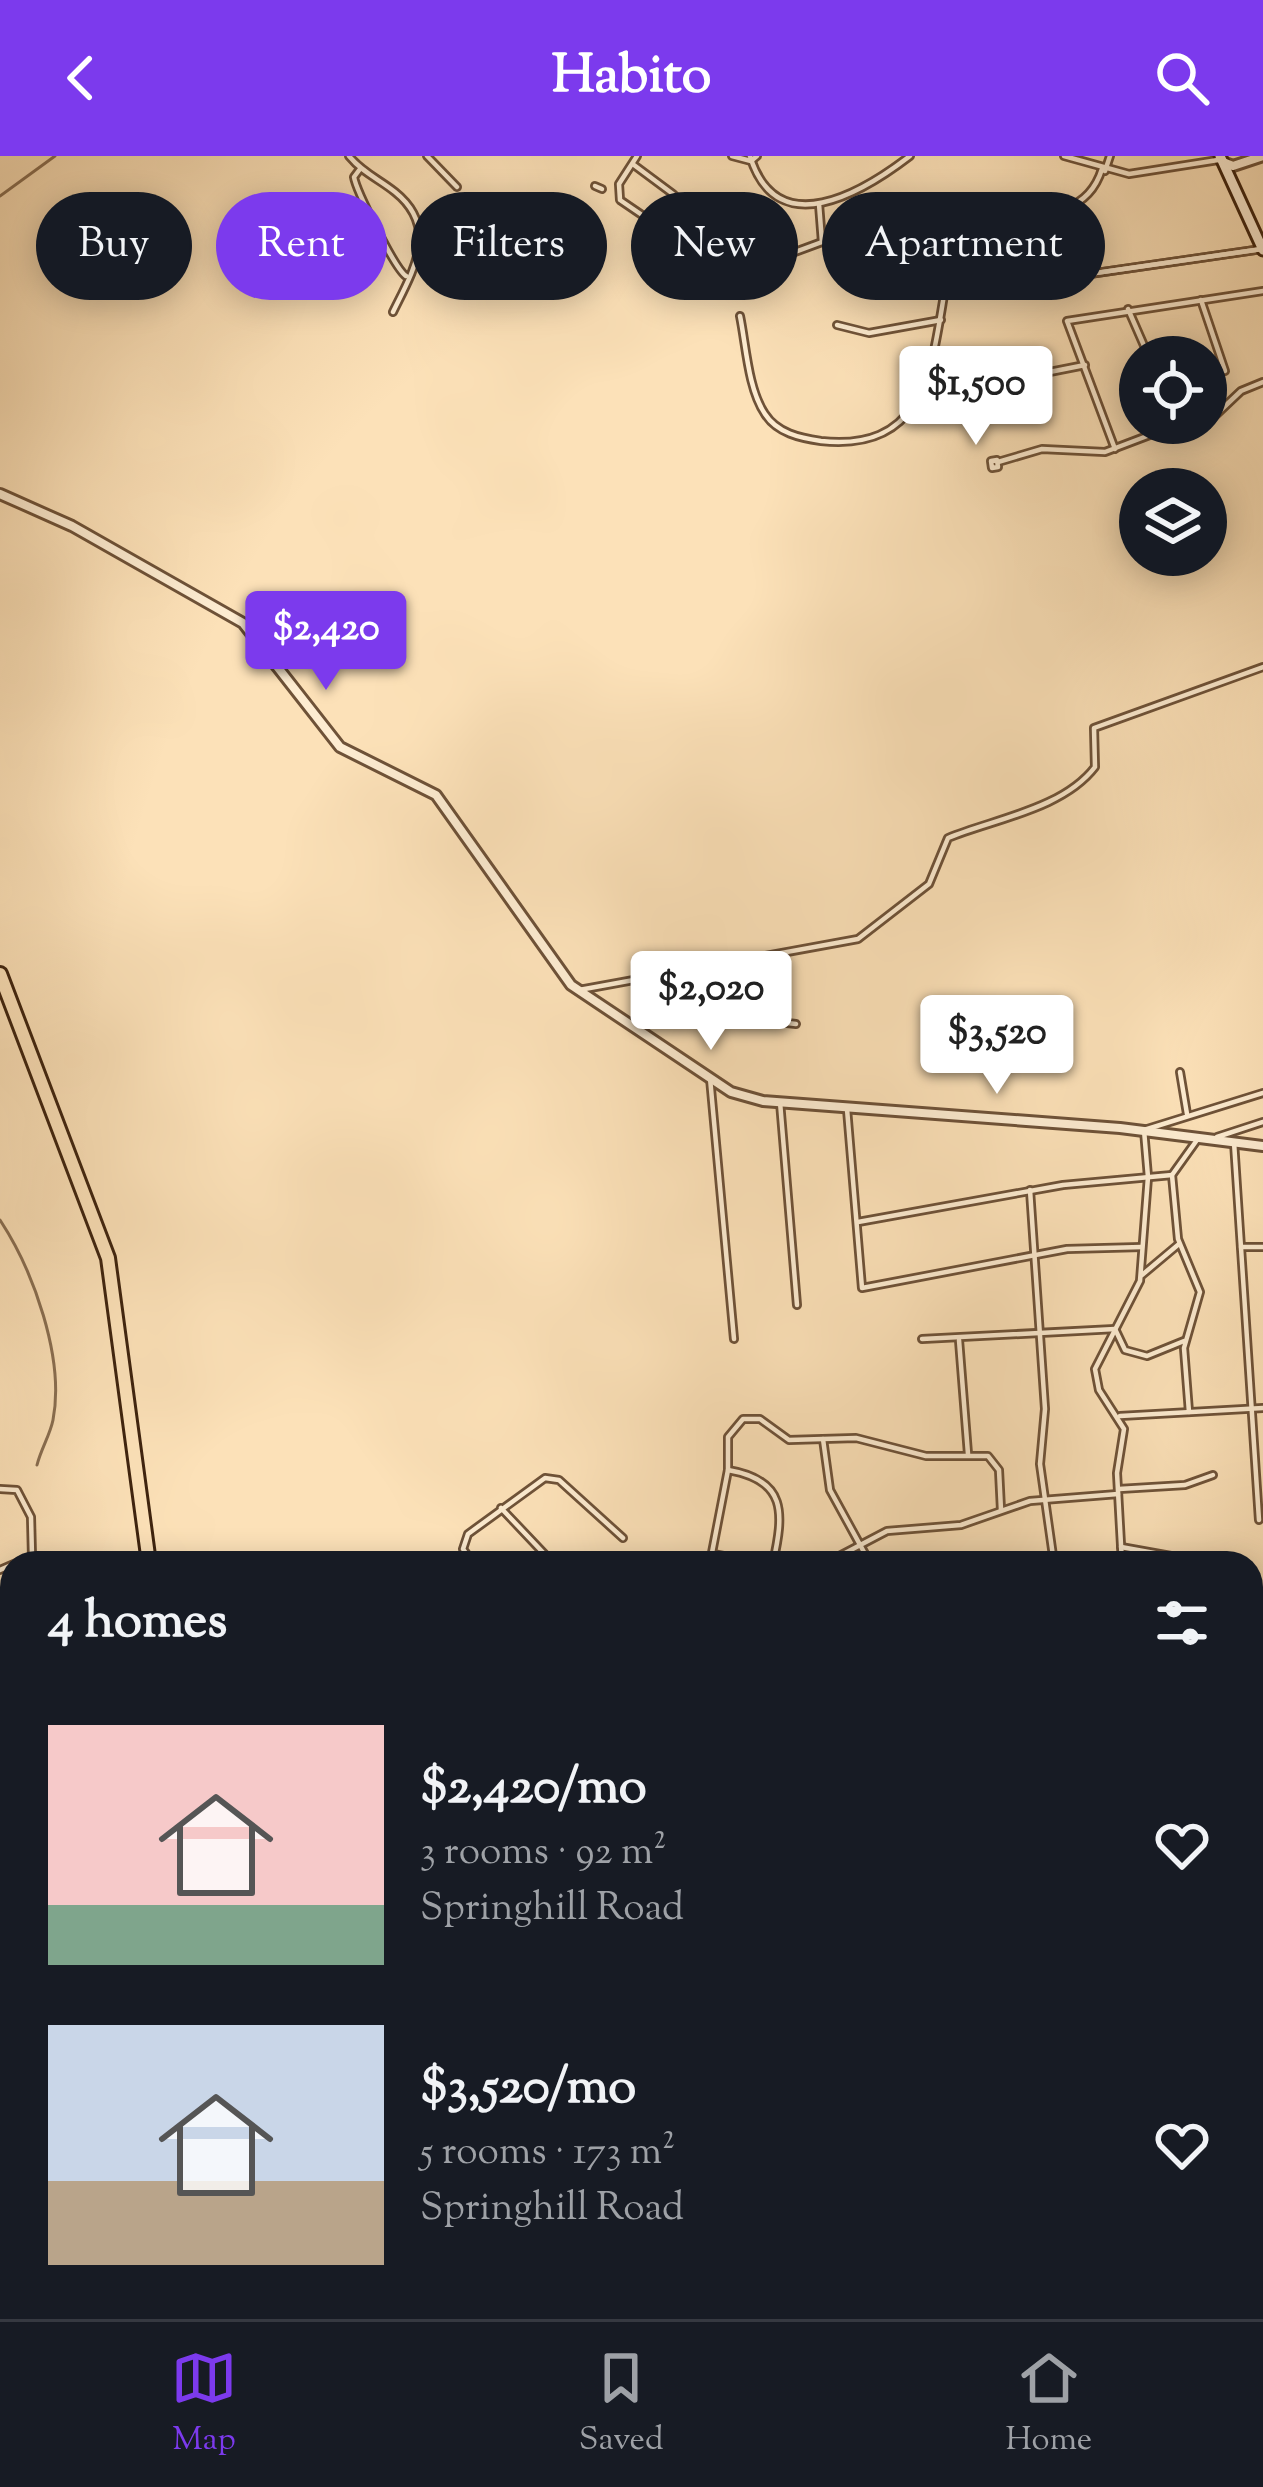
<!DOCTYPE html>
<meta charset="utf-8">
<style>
:root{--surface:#171b24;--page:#20242c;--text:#f1f3f6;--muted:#9ea1a6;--line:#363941;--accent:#7c3aed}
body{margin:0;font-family:"Sorts Mill Goudy",serif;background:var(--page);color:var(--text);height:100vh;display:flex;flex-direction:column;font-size:45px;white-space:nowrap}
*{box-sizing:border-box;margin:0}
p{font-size:39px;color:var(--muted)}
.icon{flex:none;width:66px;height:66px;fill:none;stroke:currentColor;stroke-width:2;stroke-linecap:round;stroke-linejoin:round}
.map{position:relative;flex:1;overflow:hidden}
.sheet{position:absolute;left:0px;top:1395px;width:1263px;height:768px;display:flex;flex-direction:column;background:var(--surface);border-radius:36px 36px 0 0;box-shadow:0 6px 30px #0003}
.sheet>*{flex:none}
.guide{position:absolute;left:36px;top:36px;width:1191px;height:108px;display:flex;gap:24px}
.fabs{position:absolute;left:1119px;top:180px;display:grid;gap:24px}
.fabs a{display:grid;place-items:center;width:108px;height:108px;border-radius:50%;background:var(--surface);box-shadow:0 6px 30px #0003;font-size:60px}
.price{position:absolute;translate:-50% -102px;padding:0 27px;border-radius:12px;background:#fff;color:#222;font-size:39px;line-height:78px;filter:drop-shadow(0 3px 6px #0008)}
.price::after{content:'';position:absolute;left:50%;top:72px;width:36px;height:27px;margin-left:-18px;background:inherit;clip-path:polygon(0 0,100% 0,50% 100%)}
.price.on{background:var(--accent);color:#fff}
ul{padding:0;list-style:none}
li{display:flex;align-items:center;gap:36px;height:300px;padding:0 48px}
li span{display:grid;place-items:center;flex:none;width:336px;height:240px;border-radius:0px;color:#555}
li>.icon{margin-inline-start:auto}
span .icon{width:144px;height:144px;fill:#fffc;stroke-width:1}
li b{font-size:51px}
h2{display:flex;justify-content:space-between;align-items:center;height:144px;padding:0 48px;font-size:51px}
.pill{padding:0 42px;border-radius:54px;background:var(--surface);box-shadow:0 6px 30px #0003;font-size:42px;line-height:108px}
.pill.on{background:var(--accent);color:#fff}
header{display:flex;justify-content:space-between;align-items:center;height:156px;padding:0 48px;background:var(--accent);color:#fff;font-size:54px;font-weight:700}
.tab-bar{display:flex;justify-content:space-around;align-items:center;height:168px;border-top:3px solid var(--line);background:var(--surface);font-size:33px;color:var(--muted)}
.tab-bar a{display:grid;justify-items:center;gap:6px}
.tab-bar .on{color:var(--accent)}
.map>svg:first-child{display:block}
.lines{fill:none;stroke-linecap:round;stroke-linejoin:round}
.stream{stroke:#896e51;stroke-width:3}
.minor-casing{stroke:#6e5238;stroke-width:10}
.tertiary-casing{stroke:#6e5238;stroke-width:14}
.secondary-casing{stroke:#3e230e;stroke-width:15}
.primary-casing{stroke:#3e230e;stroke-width:16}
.trunk-casing{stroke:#3e230e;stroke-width:18}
.minor{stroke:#fdecd1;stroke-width:4.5}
.tertiary{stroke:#fdecd1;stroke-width:8}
.secondary{stroke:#fdecd1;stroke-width:9}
.primary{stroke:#fce1b8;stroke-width:10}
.trunk{stroke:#fce1b8;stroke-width:12}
</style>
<header><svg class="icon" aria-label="back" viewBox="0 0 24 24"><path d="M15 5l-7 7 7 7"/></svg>Habito<svg class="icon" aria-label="search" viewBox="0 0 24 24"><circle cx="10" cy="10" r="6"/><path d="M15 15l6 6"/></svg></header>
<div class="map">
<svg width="1263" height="2163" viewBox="0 0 1263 2163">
<rect width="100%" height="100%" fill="#fce1b8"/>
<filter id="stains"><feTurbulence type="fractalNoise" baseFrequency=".00167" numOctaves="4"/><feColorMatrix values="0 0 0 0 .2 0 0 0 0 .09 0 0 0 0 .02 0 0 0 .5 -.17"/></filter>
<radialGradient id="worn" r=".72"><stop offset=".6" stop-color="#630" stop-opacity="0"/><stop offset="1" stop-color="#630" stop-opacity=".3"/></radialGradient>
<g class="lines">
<g class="stream">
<path d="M0,40L55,0"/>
<path d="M0,1064C33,1114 65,1202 53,1264C50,1279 41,1293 37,1309"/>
</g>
<defs>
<g id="minor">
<path d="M349,0C363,17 379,23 395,36C440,72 413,115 393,156"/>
<path d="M427,0L457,31"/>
<path d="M637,0L619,28L620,44L711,106L776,103L822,86"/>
<path d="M732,0L751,5L757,0"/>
<path d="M750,0C777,88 863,36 910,0"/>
<path d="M1064,0L1129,18L1218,4"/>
<path d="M634,9L673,38L741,105"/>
<path d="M360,13L354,21C356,34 395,113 406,120"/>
<path d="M1105,15L1110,0"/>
<path d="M595,30L602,33"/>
<path d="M819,48L822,86L878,83"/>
<path d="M999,59C1043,58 1087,61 1102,13"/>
<path d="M944,139L1262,93"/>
<path d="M944,139L1262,93"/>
<path d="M1201,144L1225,215"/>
<path d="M1128,153L1149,201"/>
<path d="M740,160C746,189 748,233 765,258C777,277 800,282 821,285C923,296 931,217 944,139"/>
<path d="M837,169L869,177L941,164"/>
<path d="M927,223L1009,224L1085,209"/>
<path d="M1115,293L1067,165L1263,135"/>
<path d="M997,304L998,311L992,312L991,305Z"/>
<path d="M998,306L1042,293L1105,296L1155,277L1203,271L1241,235L1263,226"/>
<path d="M702,808L752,863L796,868"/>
<path d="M579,834L858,783L929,728L948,682C994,663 1063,653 1095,611L1094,572L1263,511"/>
<path d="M1180,916L1187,958"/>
<path d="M710,922L734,1183"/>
<path d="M780,946L797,1149"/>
<path d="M847,953L862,1132L1067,1093L1142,1091"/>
<path d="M1217,981L1263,966"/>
<path d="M1234,986L1259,1364"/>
<path d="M1030,1034L1045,1253L1040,1308L1054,1407"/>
<path d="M858,1066L1063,1029L1172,1019"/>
<path d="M1241,1091H1263"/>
<path d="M1142,1119L1179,1088"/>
<path d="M922,1183L1115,1173L1125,1194L1147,1200L1184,1185"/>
<path d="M959,1184L968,1298"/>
<path d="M1189,1256L1184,1192L1200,1136L1178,1083L1172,1019L1197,984"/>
<path d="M1120,1260L1263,1252"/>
<path d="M823,1283L830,1334L870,1407"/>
<path d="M728,1314C787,1324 784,1357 773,1407"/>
<path d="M0,1333L17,1334L31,1361L32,1400"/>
<path d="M1119,1333L1185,1329L1213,1319"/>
<path d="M501,1352L553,1407"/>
<path d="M1121,1391L1210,1407"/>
<path d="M713,1398L760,1407"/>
<path d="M473,1407L463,1393L468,1378L545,1322L559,1324L623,1382"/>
<path d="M710,1407L728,1314V1281L743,1263H760L789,1284L856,1282L926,1300H988L999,1314L1001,1354"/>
<path d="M826,1407L887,1375L961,1369L1030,1345L1118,1338"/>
<path d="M1122,1407L1117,1317L1124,1273L1099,1234L1095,1213L1140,1125L1148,1021L1144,974L1263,937"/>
<path d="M0,1414L32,1400L66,1407"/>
<path d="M1251,1847L1263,1935"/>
<path d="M1251,1938L1263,1922"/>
<path d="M1251,2024L1263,2031"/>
<path d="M1251,2113L1263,2140"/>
<path d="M1251,2113L1263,2116"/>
<path d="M1040,2151L1047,2163"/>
<path d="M697,2155L700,2151"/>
<path d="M951,2163L954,2151"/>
</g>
<g id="tertiary">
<path d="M1223,6L1233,10L1263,0"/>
<path d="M0,338L72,370L243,467L340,591L436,639L571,829L731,936L763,945L1120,972L1263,990"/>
<path d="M0,1573L12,1571"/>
</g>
<path id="secondary" d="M1220,0L1263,94"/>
<g id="primary">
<path d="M1251,1788L1263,1784"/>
<path d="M704,2163L720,2151"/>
</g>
<g id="trunk">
<path d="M0,818L108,1102L149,1407"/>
<path d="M441,2151L448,2163"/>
<path d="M468,2151L483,2163"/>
<path d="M535,2151L571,2163"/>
</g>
</defs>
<use href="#minor" class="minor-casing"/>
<use href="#tertiary" class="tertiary-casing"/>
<use href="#secondary" class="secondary-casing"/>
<use href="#primary" class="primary-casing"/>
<use href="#trunk" class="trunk-casing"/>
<use href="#minor" class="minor"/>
<use href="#tertiary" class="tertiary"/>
<use href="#secondary" class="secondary"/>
<use href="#primary" class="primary"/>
<use href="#trunk" class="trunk"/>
</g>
<rect width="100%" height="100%" filter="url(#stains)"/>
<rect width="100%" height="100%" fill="url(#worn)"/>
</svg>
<div class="fabs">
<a><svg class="icon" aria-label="locate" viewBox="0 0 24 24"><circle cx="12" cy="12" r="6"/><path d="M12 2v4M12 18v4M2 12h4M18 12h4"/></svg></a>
<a><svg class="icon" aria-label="layers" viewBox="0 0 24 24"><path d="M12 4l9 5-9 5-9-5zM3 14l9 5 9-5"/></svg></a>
</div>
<b class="price" style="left:976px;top:292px">$1,500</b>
<b class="price on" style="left:326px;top:537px">$2,420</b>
<b class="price" style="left:711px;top:897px">$2,020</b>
<b class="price" style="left:997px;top:941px">$3,520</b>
<div class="guide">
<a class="pill">Buy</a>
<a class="pill on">Rent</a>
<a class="pill">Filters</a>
<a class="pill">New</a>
<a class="pill">Apartment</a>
</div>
<section class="sheet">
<h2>4 homes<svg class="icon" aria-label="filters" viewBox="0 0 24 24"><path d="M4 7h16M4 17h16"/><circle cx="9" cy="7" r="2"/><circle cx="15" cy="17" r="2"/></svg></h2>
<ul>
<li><span style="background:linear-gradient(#f6c9c9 75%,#7fa58c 0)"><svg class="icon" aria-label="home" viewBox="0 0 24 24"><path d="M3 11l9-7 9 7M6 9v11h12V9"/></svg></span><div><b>$2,420/mo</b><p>3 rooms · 92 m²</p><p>Springhill Road</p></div><svg class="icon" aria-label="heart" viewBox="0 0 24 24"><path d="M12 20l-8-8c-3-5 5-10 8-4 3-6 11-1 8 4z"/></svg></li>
<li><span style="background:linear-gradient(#c9d6e8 65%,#b9a48a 0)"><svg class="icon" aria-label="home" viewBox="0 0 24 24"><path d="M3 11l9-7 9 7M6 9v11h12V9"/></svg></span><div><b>$3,520/mo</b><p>5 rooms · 173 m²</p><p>Springhill Road</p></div><svg class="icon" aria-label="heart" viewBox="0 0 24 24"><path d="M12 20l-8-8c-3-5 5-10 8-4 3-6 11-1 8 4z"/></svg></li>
</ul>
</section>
</div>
<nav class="tab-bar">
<a class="on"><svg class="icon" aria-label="map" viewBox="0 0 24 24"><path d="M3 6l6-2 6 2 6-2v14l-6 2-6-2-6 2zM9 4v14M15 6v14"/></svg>Map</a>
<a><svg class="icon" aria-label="saved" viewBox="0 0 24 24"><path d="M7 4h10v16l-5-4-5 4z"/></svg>Saved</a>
<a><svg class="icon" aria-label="home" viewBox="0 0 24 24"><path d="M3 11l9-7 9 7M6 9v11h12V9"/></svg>Home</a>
</nav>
